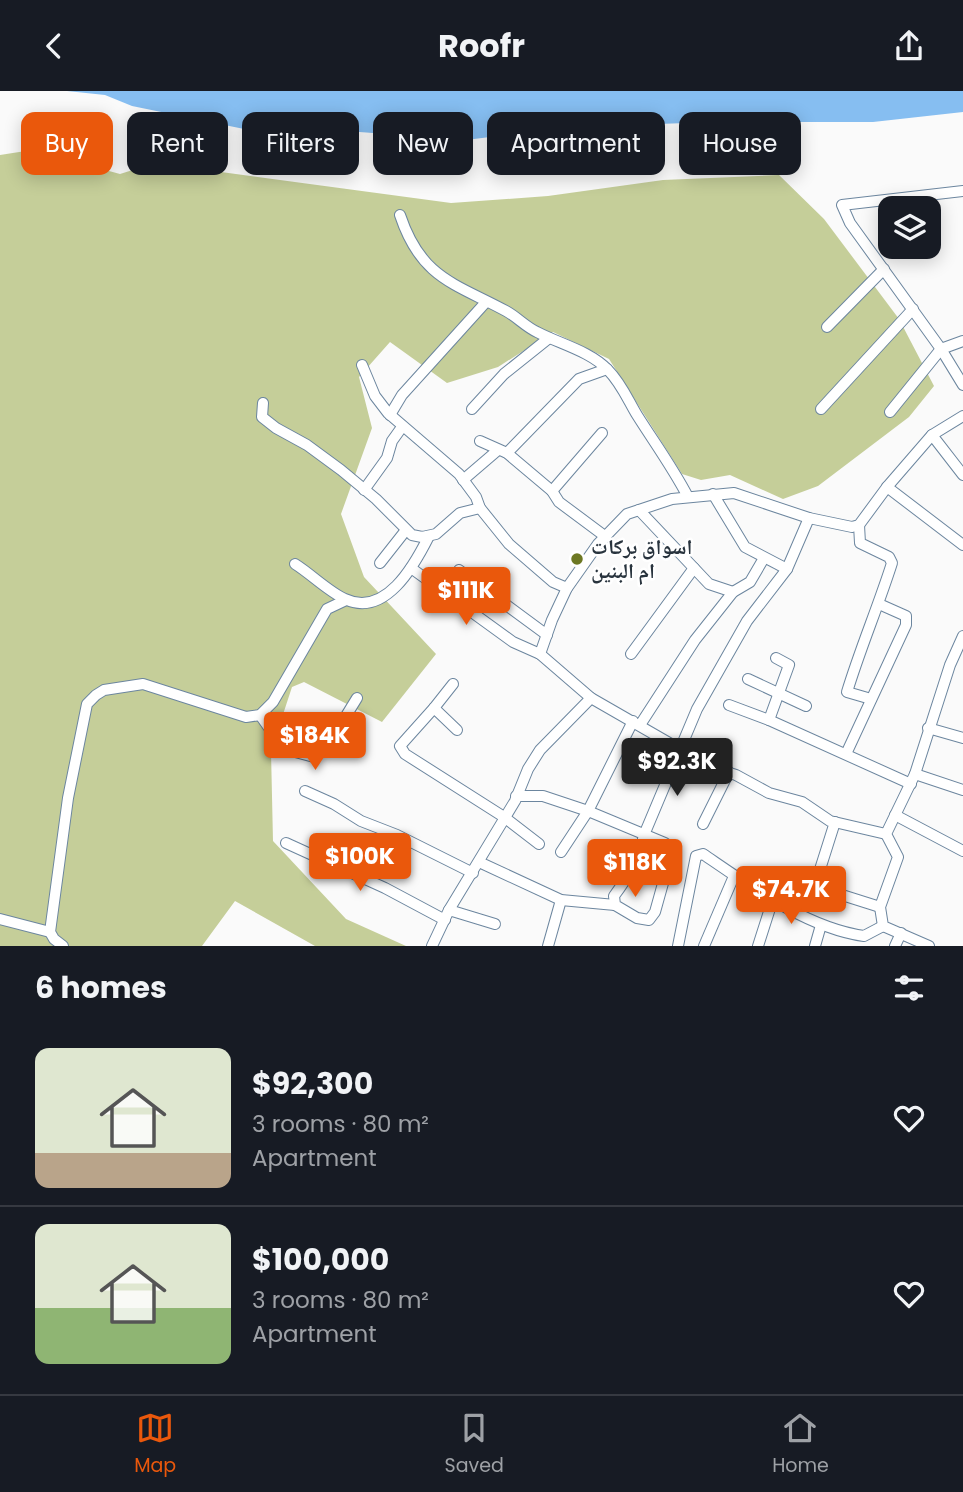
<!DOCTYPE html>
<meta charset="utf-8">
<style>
:root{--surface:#171b24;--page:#20242c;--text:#f1f3f6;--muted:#9ea1a6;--line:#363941;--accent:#ea580c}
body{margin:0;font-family:Poppins,"Noto Naskh Arabic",sans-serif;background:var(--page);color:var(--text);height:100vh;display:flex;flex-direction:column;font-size:26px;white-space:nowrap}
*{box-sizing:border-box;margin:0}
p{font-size:23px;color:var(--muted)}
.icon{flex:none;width:38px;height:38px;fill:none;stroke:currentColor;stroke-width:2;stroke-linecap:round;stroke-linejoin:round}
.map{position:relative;height:855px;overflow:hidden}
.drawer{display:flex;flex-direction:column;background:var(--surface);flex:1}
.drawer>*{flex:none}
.top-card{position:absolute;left:21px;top:21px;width:922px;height:63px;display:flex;gap:14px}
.controls{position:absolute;left:878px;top:105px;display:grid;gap:14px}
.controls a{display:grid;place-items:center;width:63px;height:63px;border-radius:14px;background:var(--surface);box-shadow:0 4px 18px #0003;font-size:35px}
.price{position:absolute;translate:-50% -60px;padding:0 16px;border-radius:7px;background:var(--accent);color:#fff;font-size:23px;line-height:46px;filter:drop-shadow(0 2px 4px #0008)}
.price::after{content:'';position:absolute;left:50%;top:42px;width:21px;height:16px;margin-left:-10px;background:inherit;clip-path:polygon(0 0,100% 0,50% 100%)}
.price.selected{background:#222;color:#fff}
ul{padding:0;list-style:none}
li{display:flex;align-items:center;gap:21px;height:175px;padding:0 35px}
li+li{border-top:2px solid var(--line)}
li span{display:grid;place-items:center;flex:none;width:196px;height:140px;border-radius:14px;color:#555}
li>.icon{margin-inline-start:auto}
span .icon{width:84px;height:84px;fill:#fffc;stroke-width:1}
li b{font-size:30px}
h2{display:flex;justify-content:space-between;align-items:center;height:84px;padding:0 35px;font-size:30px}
.chip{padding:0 24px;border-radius:14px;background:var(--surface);box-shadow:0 4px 18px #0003;font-size:24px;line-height:63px}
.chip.selected{background:var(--accent);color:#fff}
header{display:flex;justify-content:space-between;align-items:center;height:91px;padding:0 35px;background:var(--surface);font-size:32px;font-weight:700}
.tabs{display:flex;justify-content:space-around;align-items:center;height:98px;border-top:2px solid var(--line);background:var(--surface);font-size:19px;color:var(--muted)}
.tabs a{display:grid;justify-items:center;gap:4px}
.tabs .selected{color:var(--accent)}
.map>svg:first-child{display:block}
.green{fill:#c5ce99}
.water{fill:#86bef1}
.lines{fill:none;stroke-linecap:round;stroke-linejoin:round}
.minor-casing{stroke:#6c869f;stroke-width:12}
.minor{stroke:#fff;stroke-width:10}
.poi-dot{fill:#6d7823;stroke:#fff;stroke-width:2.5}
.labels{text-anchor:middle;stroke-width:5;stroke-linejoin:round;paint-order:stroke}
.poi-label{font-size:21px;font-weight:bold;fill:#29343e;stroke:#fff;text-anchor:start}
</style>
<header><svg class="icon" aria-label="back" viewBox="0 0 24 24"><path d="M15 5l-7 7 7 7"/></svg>Roofr<svg class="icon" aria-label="share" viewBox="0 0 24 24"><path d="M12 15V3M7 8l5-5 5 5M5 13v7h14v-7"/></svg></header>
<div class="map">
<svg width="963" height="855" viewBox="0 0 963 855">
<rect width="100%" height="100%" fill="#fafafa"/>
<path class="green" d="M32,59L120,83L155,72L451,112L548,105L663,89L779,84L824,128L899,228L934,295L909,326L818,395L783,408L730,384L701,389L682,383L609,268L553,241L498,276L447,292L390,251L359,286L372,337L341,423L364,486L436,563L382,631L304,591L292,596L271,660L273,750L346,828L406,855H315L235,810L202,855H0V64Z"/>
<path class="water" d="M67,0H963V21L873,31H716L570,36L466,49L333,39H249L132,15L105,4Z"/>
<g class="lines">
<defs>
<g id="minor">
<path d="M963,100L842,114L850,132L941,258L963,294"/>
<path d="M400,124C421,187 454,192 506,220C517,226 526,236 537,241C560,253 590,260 608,279C621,292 628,309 637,324C654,351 673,377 688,406"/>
<path d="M827,236L884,178"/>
<path d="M362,274L375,305L388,322L459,383L476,406L480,417L509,453L553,491L567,497"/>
<path d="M263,312L262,326L276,337L307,354L341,379L376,408L412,444L422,446L436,443L460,422L480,417"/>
<path d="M472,318L504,283L549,247"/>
<path d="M821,318L913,218"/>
<path d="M890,321L941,258L963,250"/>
<path d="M390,324L402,304L486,211"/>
<path d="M932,344L963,384"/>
<path d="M480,350L507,362L552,400L559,411L606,446"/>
<path d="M507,362L579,288L607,278"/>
<path d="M463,389L498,359"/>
<path d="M887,396L963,454"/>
<path d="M364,399L387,367L392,350L402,336"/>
<path d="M552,400L602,342"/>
<path d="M713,403L745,456L787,478"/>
<path d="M639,419L709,493L733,501"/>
<path d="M859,434L860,452L889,466L892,472C878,516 860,558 847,601L871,608"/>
<path d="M380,472L406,439"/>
<path d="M295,473C311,483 329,501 345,508C385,527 414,475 429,445"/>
<path d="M411,477L513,551L540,563L591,607"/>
<path d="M459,479L547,544"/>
<path d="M540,563L552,529L567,497L598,453L627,423L672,408L734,402L809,427L852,436L859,434L887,396L932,344L963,325"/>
<path d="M631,563L694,477"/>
<path d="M748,588L806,615"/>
<path d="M729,614L769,629L911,693"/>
<path d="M434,617L453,593"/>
<path d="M260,624L284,658L314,666L327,656L357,607"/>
<path d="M769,629L789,574L776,567"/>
<path d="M640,634L695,549L733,501L750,491L764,467"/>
<path d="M928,637L963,647"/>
<path d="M457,639L434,617L400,655L405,663L504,726L539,753"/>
<path d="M846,663L906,534V525L879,513"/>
<path d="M915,683L963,699"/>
<path d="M305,700L334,713L361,730L397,744L473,782"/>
<path d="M516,705H543L588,720L665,752L672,760L655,821L649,829L637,827L615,814L614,805C628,786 639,768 644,744L697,618L747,530L787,478L809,427"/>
<path d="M895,724L963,760"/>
<path d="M703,733L729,681"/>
<path d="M286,752L385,797L445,829"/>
<path d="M561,761L588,720L633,630"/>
<path d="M479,771L561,809L615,814"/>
<path d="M816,791L835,731"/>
<path d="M842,804L880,816"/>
<path d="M449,819L495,833"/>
<path d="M0,828L50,841"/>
<path d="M63,855L54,848L50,841L68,707L87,613L96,604L104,599L143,593L246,626L260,624L273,611L327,518L346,509"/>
<path d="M432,855L449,819L515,710L528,678L540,659L591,607L711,676L736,684L769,702L802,711L830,730L886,743"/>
<path d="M548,855L561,809"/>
<path d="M678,855L696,765L703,763C750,795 807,837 864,845L883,835"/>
<path d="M704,855L734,785"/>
<path d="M758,855L773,808"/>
<path d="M815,855L821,834"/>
<path d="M895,855L901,842"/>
<path d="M929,855L883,835L880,816L898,766L886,743L915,683L950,574L963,545"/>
</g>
</defs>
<use href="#minor" class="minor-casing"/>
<use href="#minor" class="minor"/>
</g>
<circle class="poi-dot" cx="577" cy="468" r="7"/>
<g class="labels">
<g class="poi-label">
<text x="591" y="463">اسواق بركات<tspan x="591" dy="24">ام البنين</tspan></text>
</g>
</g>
</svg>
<div class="controls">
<a><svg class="icon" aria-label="layers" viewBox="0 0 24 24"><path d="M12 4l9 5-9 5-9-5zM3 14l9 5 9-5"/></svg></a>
</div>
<b class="price" style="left:466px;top:536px">$111K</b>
<b class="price" style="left:315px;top:681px">$184K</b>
<b class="price selected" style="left:677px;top:707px">$92.3K</b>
<b class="price" style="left:360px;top:802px">$100K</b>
<b class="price" style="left:635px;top:808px">$118K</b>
<b class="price" style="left:791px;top:835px">$74.7K</b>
<div class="top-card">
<a class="chip selected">Buy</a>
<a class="chip">Rent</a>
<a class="chip">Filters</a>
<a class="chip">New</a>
<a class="chip">Apartment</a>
<a class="chip">House</a>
</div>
</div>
<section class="drawer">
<h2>6 homes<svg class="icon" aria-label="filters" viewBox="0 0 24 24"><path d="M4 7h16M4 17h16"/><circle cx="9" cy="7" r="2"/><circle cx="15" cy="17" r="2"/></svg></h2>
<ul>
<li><span style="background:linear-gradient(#dfe7d0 75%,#b9a48a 0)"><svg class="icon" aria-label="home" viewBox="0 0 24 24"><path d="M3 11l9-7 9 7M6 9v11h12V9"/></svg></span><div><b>$92,300</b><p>3 rooms · 80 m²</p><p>Apartment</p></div><svg class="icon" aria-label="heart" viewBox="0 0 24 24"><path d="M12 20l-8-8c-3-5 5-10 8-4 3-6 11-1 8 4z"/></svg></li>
<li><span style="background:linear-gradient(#dfe7d0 60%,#8fb573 0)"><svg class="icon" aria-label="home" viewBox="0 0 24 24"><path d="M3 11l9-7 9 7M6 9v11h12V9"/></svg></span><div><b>$100,000</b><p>3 rooms · 80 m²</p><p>Apartment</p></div><svg class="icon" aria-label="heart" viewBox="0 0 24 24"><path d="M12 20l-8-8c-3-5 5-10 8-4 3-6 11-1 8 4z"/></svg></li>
</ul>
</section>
<nav class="tabs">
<a class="selected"><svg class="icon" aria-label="map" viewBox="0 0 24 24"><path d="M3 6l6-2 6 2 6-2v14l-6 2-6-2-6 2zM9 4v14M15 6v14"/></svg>Map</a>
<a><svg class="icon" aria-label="saved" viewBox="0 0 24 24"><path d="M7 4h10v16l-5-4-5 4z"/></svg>Saved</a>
<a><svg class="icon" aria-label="home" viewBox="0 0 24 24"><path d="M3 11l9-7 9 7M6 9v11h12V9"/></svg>Home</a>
</nav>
